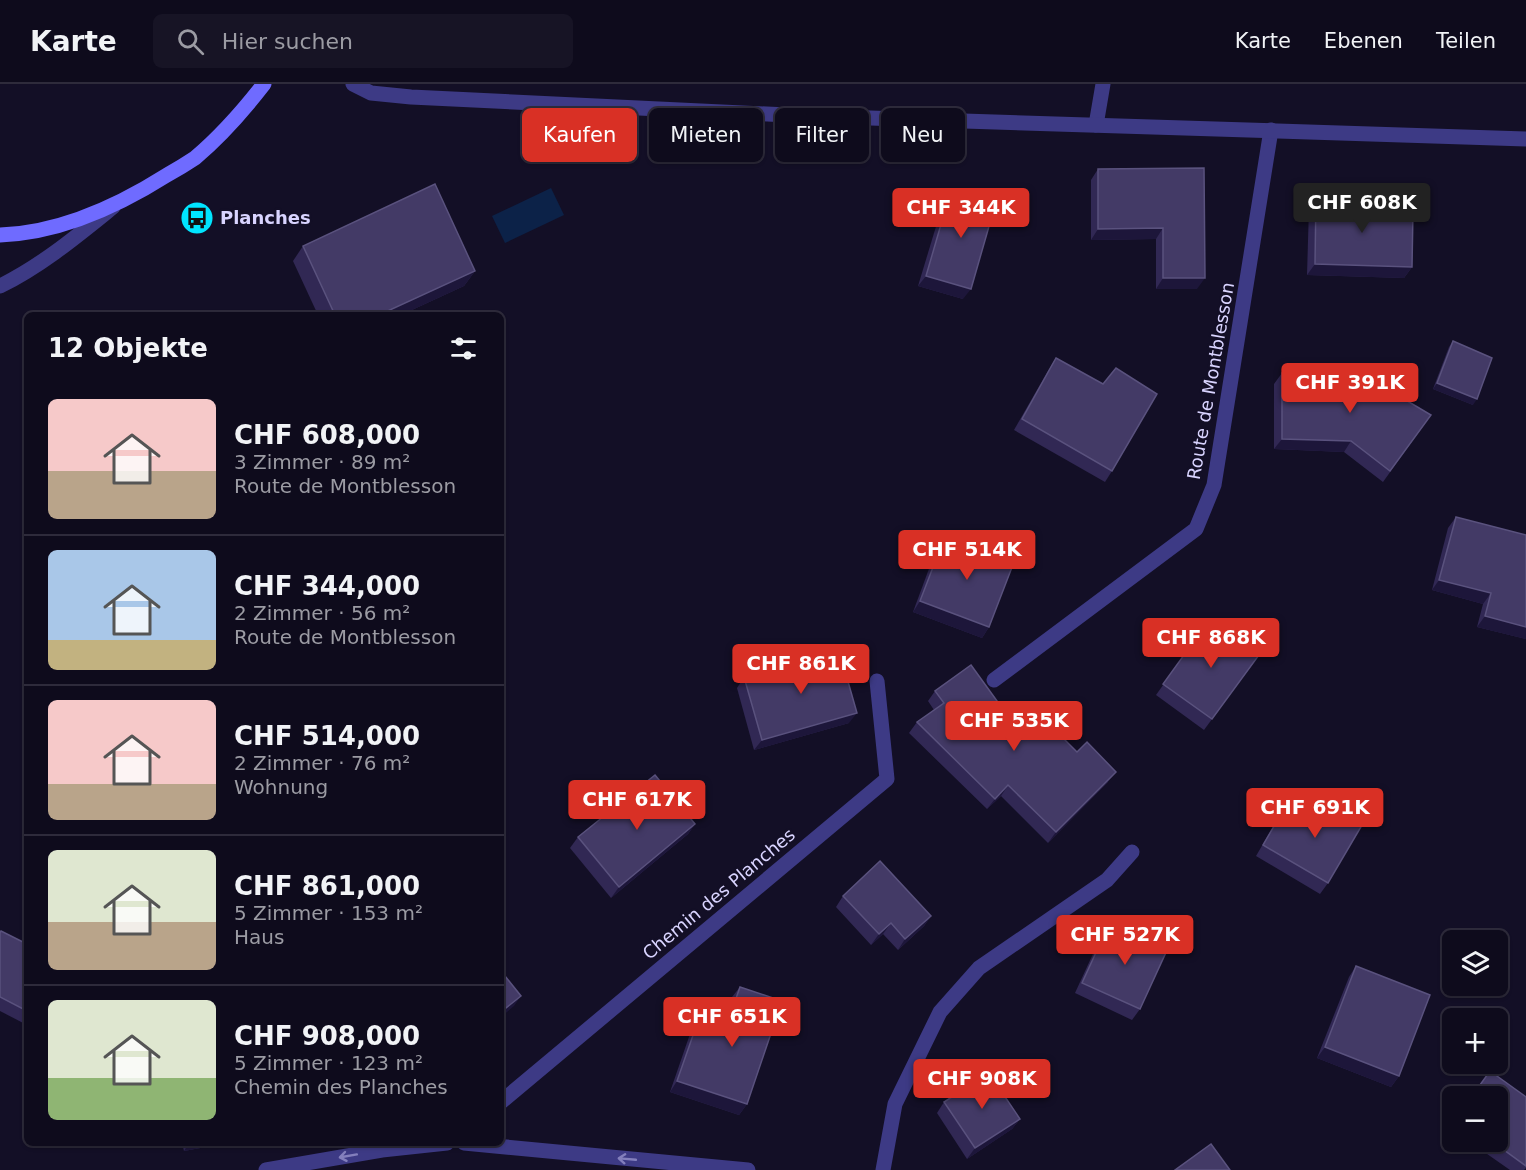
<!DOCTYPE html>
<html lang="de">
<meta charset="utf-8">
<style>
:root{--surface:#0e0b1c;--page:#171425;--text:#f1f3f6;--muted:#9b9ba3;--line:#2e2b3b;--accent:#d93025}
body{margin:0;font-family:"DejaVu Sans",sans-serif;background:var(--page);color:var(--text);height:100vh;display:flex;flex-direction:column;font-size:22px;white-space:nowrap}
*{box-sizing:border-box;margin:0}
p{font-size:20px;color:var(--muted)}
.icon{flex:none;width:33px;height:33px;fill:none;stroke:currentColor;stroke-width:2;stroke-linecap:round;stroke-linejoin:round}
.map{position:relative;flex:1;overflow:hidden}
.sheet{position:absolute;left:24px;top:228px;width:480px;height:834px;display:flex;flex-direction:column;background:var(--surface);border-radius:9px;box-shadow:0 2px 4px #0004,0 0 0 2px var(--line)}
.sheet>*{flex:none}
.hud{position:absolute;left:522px;top:24px;width:570px;height:54px;display:flex;gap:12px}
.buttons{position:absolute;left:1442px;top:846px;display:grid;gap:12px}
.buttons a{display:grid;place-items:center;width:66px;height:66px;border-radius:9px;background:var(--surface);box-shadow:0 2px 4px #0004,0 0 0 2px var(--line);font-size:30px}
.price{position:absolute;translate:-50% -51px;padding:0 14px;border-radius:6px;background:var(--accent);color:#fff;font-size:20px;line-height:39px;filter:drop-shadow(0 2px 3px #0008)}
.price::after{content:'';position:absolute;left:50%;top:36px;width:18px;height:14px;margin-left:-9px;background:inherit;clip-path:polygon(0 0,100% 0,50% 100%)}
.price.selected{background:#222;color:#fff}
ul{padding:0;list-style:none}
li{display:flex;align-items:center;gap:18px;height:150px;padding:0 24px}
li+li{border-top:2px solid var(--line)}
li span{display:grid;place-items:center;flex:none;width:168px;height:120px;border-radius:9px;color:#555}
li>.icon{margin-inline-start:auto}
span .icon{width:72px;height:72px;fill:#fffc;stroke-width:1}
li b{font-size:26px}
h2{display:flex;justify-content:space-between;align-items:center;height:72px;padding:0 24px;font-size:26px}
.chip{padding:0 21px;border-radius:9px;background:var(--surface);box-shadow:0 2px 4px #0004,0 0 0 2px var(--line);font-size:21px;line-height:54px}
.chip.selected{background:var(--accent);color:#fff}
header{display:flex;align-items:center;gap:36px;box-sizing:border-box;height:84px;padding:0 30px;background:var(--surface);border-bottom:2px solid var(--line)}
header strong{font-size:28px}
nav{display:flex;gap:33px;margin-inline-start:auto;font-size:21px}
.search{width:420px;height:54px;background:var(--page);display:flex;align-items:center;gap:15px;box-sizing:border-box;padding:0 21px;border-radius:9px;color:var(--muted);font-size:22px}
.map>svg:first-child{display:block}
.water{fill:#0c2248}
.lines{fill:none;stroke-linecap:round;stroke-linejoin:round}
.lane{stroke:#3d3a85;stroke-width:15}
.street{stroke:#3d3a85;stroke-width:15}
.secondary{stroke:#6f6bff;stroke-width:15}
.wall{fill:#312854}
.shaded-wall{fill:#1d163a}
.building{fill:#433a66;stroke:#5a527e;stroke-width:1.5}
.oneway{stroke:#837fbc}
.labels{text-anchor:middle;stroke-width:4.5;stroke-linejoin:round;paint-order:stroke}
.poi-label{font-size:18px;font-weight:bold;fill:#d9d4ff;stroke:#130f26;text-anchor:start}
.street-label{font-size:18px;fill:#d9d4ff;stroke:#130f26}
</style>
<header>
<strong>Karte</strong>
<div class="search"><svg class="icon" aria-label="search" viewBox="0 0 24 24"><circle cx="10" cy="10" r="6"/><path d="M15 15l6 6"/></svg>Hier suchen</div>
<nav><a>Karte</a><a>Ebenen</a><a>Teilen</a></nav>
</header>
<div class="map">
<svg width="1526" height="1086" viewBox="0 0 1526 1086">
<rect width="100%" height="100%" fill="#130f26"/>
<path class="water" d="M551,104L564,131L505,159L492,132Z"/>
<g class="lines">
<g class="lane">
<path d="M1096,41L1103,0"/>
<path d="M994,596L1196,445L1214,401L1271,46"/>
<path d="M501,1018L887,695L877,597"/>
<path d="M883,1086L895,1020L940,928L979,884L1107,796L1132,768"/>
</g>
<g class="street">
<path d="M353,0L371,9L411,13L808,32L1526,55"/>
<path d="M0,202C41,182 77,152 113,123"/>
<path d="M464,1059L748,1086"/>
<path d="M266,1086L382,1066L447,1059"/>
</g>
<path class="secondary" d="M0,151C59,149 118,122 167,91C176,86 186,80 195,74C221,52 243,27 264,0"/>
</g>
<g class="wall">
<path d="M1204,84L1197,205H1156V155L1091,156V96L1098,85Z"/>
<path d="M951,106L963,215L918,202L944,116Z"/>
<path d="M1316,112L1366,126L1412,183L1404,194L1307,191L1309,123Z"/>
<path d="M303,162L475,187L464,202L401,231H318L293,177Z"/>
<path d="M1453,257L1473,321L1433,305L1449,263Z"/>
<path d="M1056,274L1112,387L1105,398L1014,346L1049,285Z"/>
<path d="M1282,289L1431,331L1383,398L1344,368L1274,365V300Z"/>
<path d="M1456,433L1526,555L1477,543L1483,520L1432,506L1448,444Z"/>
<path d="M945,452L989,543L982,554L913,528L937,463Z"/>
<path d="M1210,535L1259,571L1204,646L1156,611Z"/>
<path d="M744,593L849,639L754,666L737,604Z"/>
<path d="M935,607L1023,653L1108,698L1048,759L1001,712L987,725L909,649L917,638L934,626L928,617Z"/>
<path d="M1288,718L1322,739L1336,718L1328,799L1320,810L1256,772L1281,729Z"/>
<path d="M695,740L688,750L611,814L570,764L578,753Z"/>
<path d="M843,812L931,832L924,842L898,866L883,850L871,861L836,823Z"/>
<path d="M1110,838L1140,925L1132,936L1075,909L1103,848Z"/>
<path d="M0,848L27,860V941L0,927Z"/>
<path d="M1356,882L1399,992L1391,1003L1317,974L1349,893Z"/>
<path d="M740,903L747,1020L739,1031L670,1008L691,947L698,937L721,945L732,913Z"/>
<path d="M1526,1013V1084L1524,1086H1510L1470,1058H1497Z"/>
<path d="M944,1018L1020,1035L1012,1045L967,1075L937,1029Z"/>
<path d="M182,1059H228L184,1067Z"/>
</g>
<g class="shaded-wall">
<path d="M1163,144L1156,155L1091,156L1098,145Z"/>
<path d="M1315,180L1412,183L1404,194L1307,191Z"/>
<path d="M475,187L464,202L401,231H379Z"/>
<path d="M926,192L971,205L963,215L918,202Z"/>
<path d="M1163,194H1205L1197,205H1156Z"/>
<path d="M1437,299L1477,315L1473,321L1433,305Z"/>
<path d="M1282,355L1351,357L1344,368L1274,365Z"/>
<path d="M1439,496L1491,509L1483,520L1432,506Z"/>
<path d="M920,517L989,543L982,554L913,528Z"/>
<path d="M1485,532L1526,543V555L1477,543Z"/>
<path d="M857,629L849,639L754,666L762,656Z"/>
<path d="M1116,688L1108,698L1048,759L1056,748Z"/>
<path d="M1008,701L1001,712L987,725L995,715Z"/>
<path d="M695,740L688,750L611,814L619,803Z"/>
<path d="M931,832L924,842L898,866L905,855Z"/>
<path d="M891,839L883,850L871,861L879,850Z"/>
<path d="M521,912L514,922L501,933V928Z"/>
<path d="M1325,963L1399,992L1391,1003L1317,974Z"/>
<path d="M677,997L747,1020L739,1031L670,1008Z"/>
<path d="M1020,1035L1012,1045L967,1075L975,1064Z"/>
<path d="M189,1059H228L184,1067Z"/>
</g>
<g class="building">
<path d="M1204,84L1205,194H1163V144L1098,145V85Z"/>
<path d="M435,100L475,187L379,231H335L303,162Z"/>
<path d="M951,106L996,118L971,205L926,192Z"/>
<path d="M1316,112L1366,114V126L1413,127L1412,183L1315,180Z"/>
<path d="M1453,257L1492,274L1477,315L1437,299Z"/>
<path d="M1056,274L1103,300L1116,284L1157,310L1112,387L1022,335Z"/>
<path d="M1282,289L1367,293L1431,331L1390,387L1351,357L1282,355Z"/>
<path d="M1456,433L1526,451V543L1485,532L1491,509L1439,496Z"/>
<path d="M945,452L1014,478L989,543L920,517Z"/>
<path d="M1210,535L1259,571L1212,635L1163,600Z"/>
<path d="M839,566L857,629L762,656L744,593Z"/>
<path d="M971,581L1023,653L1042,633L1077,668L1087,658L1116,688L1056,748L1008,701L995,715L917,638L944,619L935,607Z"/>
<path d="M655,691L695,740L619,803L578,753Z"/>
<path d="M1288,718L1323,740L1336,718L1365,736L1328,799L1263,761Z"/>
<path d="M880,777L931,832L905,855L891,839L879,850L843,812Z"/>
<path d="M1110,838L1168,864L1140,925L1082,899Z"/>
<path d="M1,847L27,860V927L0,913V849Z"/>
<path d="M1356,882L1430,911L1399,992L1325,963Z"/>
<path d="M501,887L521,912L501,928Z"/>
<path d="M740,903L782,917L747,1020L677,997L698,937L725,946Z"/>
<path d="M1490,987L1526,1013V1082L1493,1058H1497V1012H1472Z"/>
<path d="M989,989L1020,1035L975,1064L944,1018Z"/>
<path d="M1211,1060L1230,1086H1175Z"/>
</g>
<defs><path id="oneway-shaft" d="M-6 0H5M1.5-3L5.5 0L1.5 3" fill="none" stroke-width="1.6" stroke-linecap="round" stroke-linejoin="round" transform="scale(1.5)"/></defs>
<g class="oneway">
<use href="#oneway-shaft" transform="translate(348 1072) rotate(170)"/>
<use href="#oneway-shaft" transform="translate(627 1075) rotate(-175)"/>
</g>
<defs>
<symbol id="bus-disc" viewBox="-11 -11 22 22"><circle r="9.5" fill="#00e5ff" stroke="#130f26"/><path d="M-5-6H5V4H4V6H2V4H-2V6H-4V4H-5ZM-3.5-4V0h7V-4ZM-3.5 1.2v1.5H-2V1.2ZM2 1.2v1.5H3.5V1.2Z" fill="#111"/></symbol>
</defs>
<g fill-rule="evenodd">
<use href="#bus-disc" x="178" y="115" width="38" height="38"/>
</g>
<g class="labels">
<g class="poi-label">
<text x="220" y="140">Planches</text>
</g>
<g class="street-label">
<text transform="translate(1211 297) rotate(-80)" y="6">Route de Montblesson</text>
<text transform="translate(719 810) rotate(-40)" y="6">Chemin des Planches</text>
</g>
</g>
</svg>
<div class="buttons">
<a><svg class="icon" aria-label="layers" viewBox="0 0 24 24"><path d="M12 4l9 5-9 5-9-5zM3 14l9 5 9-5"/></svg></a>
<a>+</a>
<a>−</a>
</div>
<b class="price selected" style="left:1362px;top:150px">CHF 608K</b>
<b class="price" style="left:961px;top:155px">CHF 344K</b>
<b class="price" style="left:1350px;top:330px">CHF 391K</b>
<b class="price" style="left:967px;top:497px">CHF 514K</b>
<b class="price" style="left:1211px;top:585px">CHF 868K</b>
<b class="price" style="left:801px;top:611px">CHF 861K</b>
<b class="price" style="left:1014px;top:668px">CHF 535K</b>
<b class="price" style="left:637px;top:747px">CHF 617K</b>
<b class="price" style="left:1315px;top:755px">CHF 691K</b>
<b class="price" style="left:1125px;top:882px">CHF 527K</b>
<b class="price" style="left:732px;top:964px">CHF 651K</b>
<b class="price" style="left:982px;top:1026px">CHF 908K</b>
<div class="hud">
<a class="chip selected">Kaufen</a>
<a class="chip">Mieten</a>
<a class="chip">Filter</a>
<a class="chip">Neu</a>
</div>
<section class="sheet">
<h2>12 Objekte<svg class="icon" aria-label="filters" viewBox="0 0 24 24"><path d="M4 7h16M4 17h16"/><circle cx="9" cy="7" r="2"/><circle cx="15" cy="17" r="2"/></svg></h2>
<ul>
<li><span style="background:linear-gradient(#f6c9c9 60%,#b9a48a 0)"><svg class="icon" aria-label="home" viewBox="0 0 24 24"><path d="M3 11l9-7 9 7M6 9v11h12V9"/></svg></span><div><b>CHF 608,000</b><p>3 Zimmer · 89 m²</p><p>Route de Montblesson</p></div></li>
<li><span style="background:linear-gradient(#a9c7e8 75%,#c2b280 0)"><svg class="icon" aria-label="home" viewBox="0 0 24 24"><path d="M3 11l9-7 9 7M6 9v11h12V9"/></svg></span><div><b>CHF 344,000</b><p>2 Zimmer · 56 m²</p><p>Route de Montblesson</p></div></li>
<li><span style="background:linear-gradient(#f6c9c9 70%,#b9a48a 0)"><svg class="icon" aria-label="home" viewBox="0 0 24 24"><path d="M3 11l9-7 9 7M6 9v11h12V9"/></svg></span><div><b>CHF 514,000</b><p>2 Zimmer · 76 m²</p><p>Wohnung</p></div></li>
<li><span style="background:linear-gradient(#dfe7d0 60%,#b9a48a 0)"><svg class="icon" aria-label="home" viewBox="0 0 24 24"><path d="M3 11l9-7 9 7M6 9v11h12V9"/></svg></span><div><b>CHF 861,000</b><p>5 Zimmer · 153 m²</p><p>Haus</p></div></li>
<li><span style="background:linear-gradient(#dfe7d0 65%,#8fb573 0)"><svg class="icon" aria-label="home" viewBox="0 0 24 24"><path d="M3 11l9-7 9 7M6 9v11h12V9"/></svg></span><div><b>CHF 908,000</b><p>5 Zimmer · 123 m²</p><p>Chemin des Planches</p></div></li>
</ul>
</section>
</div>
